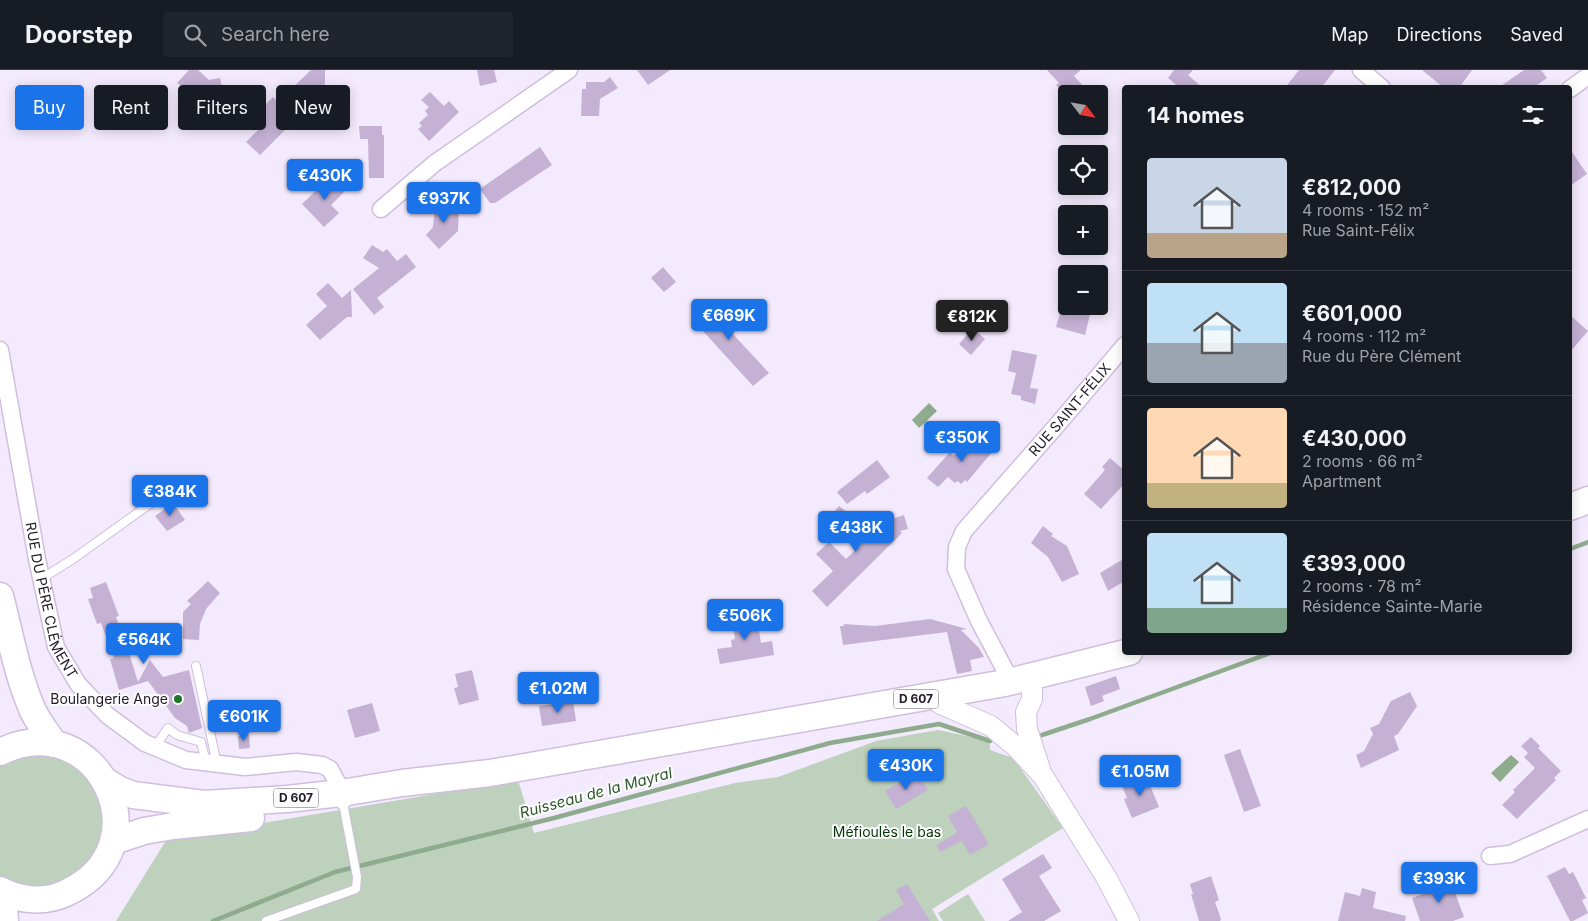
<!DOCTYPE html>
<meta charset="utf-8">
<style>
:root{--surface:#171b24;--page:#20242c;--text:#f1f3f6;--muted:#9ea1a6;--line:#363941;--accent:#1a73e8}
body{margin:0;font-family:Inter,sans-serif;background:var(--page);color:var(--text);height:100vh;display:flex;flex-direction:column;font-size:19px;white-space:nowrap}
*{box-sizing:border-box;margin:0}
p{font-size:16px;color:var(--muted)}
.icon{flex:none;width:28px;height:28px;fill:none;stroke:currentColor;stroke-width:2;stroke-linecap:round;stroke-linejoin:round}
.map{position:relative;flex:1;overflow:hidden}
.sheet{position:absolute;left:1122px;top:15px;width:450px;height:570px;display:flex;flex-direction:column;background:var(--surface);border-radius:5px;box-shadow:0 2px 12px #0003}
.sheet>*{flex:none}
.top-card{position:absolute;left:15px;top:15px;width:475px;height:45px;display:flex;gap:10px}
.needle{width:32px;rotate:121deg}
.tools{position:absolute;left:1058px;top:15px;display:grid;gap:10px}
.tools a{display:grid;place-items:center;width:50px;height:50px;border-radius:5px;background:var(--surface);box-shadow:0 2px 12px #0003;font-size:25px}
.price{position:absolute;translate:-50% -42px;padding:0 11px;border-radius:5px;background:var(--accent);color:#fff;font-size:16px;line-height:32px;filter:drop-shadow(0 1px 2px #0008)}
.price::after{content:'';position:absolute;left:50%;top:30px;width:15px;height:11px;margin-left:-8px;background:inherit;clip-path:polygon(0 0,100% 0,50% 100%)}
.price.current{background:#222;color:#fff}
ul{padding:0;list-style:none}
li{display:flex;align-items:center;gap:15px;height:125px;padding:0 25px}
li+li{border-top:1px solid var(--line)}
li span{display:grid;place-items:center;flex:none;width:140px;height:100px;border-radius:5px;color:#555}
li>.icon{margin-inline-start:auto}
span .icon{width:60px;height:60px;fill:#fffc;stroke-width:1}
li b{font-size:21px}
h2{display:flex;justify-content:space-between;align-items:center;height:60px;padding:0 25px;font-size:21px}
.pill{padding:0 18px;border-radius:5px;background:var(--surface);box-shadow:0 2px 12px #0003;font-size:18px;line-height:45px}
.pill.current{background:var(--accent);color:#fff}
header{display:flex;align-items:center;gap:30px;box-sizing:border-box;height:70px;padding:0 25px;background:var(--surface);border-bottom:1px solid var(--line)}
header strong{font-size:24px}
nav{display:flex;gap:28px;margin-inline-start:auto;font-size:18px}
.search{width:350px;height:45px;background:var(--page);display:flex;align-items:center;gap:12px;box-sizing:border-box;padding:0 18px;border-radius:5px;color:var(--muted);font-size:19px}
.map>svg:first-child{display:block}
.green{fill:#bdd1bc}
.water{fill:#8eac8d}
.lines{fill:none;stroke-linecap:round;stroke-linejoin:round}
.stream{stroke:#8eac8d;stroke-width:4.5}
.building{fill:#c4b1d4}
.service-casing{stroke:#cfbedd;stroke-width:10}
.minor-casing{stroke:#cfbedd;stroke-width:19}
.tertiary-casing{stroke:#cfbedd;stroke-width:22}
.primary-casing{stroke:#cfbedd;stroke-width:29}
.service{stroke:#fff;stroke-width:8}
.minor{stroke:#fff;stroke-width:16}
.tertiary{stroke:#fff;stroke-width:20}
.primary{stroke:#fff;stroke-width:26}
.poi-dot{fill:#1c7726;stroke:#fcfcfc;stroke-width:2}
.labels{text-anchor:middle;stroke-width:4;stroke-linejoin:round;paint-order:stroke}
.shield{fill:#fcfcfc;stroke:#635e66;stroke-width:1}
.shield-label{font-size:12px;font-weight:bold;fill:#211a26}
.street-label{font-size:14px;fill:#211a26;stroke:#fcfcfc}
.poi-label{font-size:14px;fill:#211a26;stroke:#fcfcfc;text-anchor:end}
.park-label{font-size:14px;fill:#04340a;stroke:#fcfcfc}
.water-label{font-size:15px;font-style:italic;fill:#2c582d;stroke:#fcfcfc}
</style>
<header>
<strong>Doorstep</strong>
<div class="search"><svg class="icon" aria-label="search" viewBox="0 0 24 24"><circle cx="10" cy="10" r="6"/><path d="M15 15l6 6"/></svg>Search here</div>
<nav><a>Map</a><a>Directions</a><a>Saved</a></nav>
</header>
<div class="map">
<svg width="1588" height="851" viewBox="0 0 1588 851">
<rect width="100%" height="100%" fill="#f4eafd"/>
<g class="green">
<path d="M938,660L990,671V680L1013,688L1063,758L932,839L939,851H116L167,769L518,710L534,763L735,713L778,707L876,671Z"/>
<path d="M27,685H52L73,694L95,717L103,738L102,768L88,795L55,816L32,818L8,811L0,806V696Z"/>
<path d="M968,824L985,851H943L938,843Z"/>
</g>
<g class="water">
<path d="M929,333L937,341L919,358L912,350Z"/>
<path d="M1511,685L1519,692L1500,712L1491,703Z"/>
</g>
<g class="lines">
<g class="stream">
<path d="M1570,479L1588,472"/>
<path d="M1042,665L1090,649L1273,582"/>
<path d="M213,851L335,802L554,748L830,673L939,654L990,671"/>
</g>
</g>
<g class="building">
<path d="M189,0H198L209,10L220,8L224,26L210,29L203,36L177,13Z"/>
<path d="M311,0H325V14L300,37L287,23Z"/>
<path d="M477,0H494L497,12L480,16Z"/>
<path d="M637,0H670L648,15Z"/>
<path d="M1047,0H1081L1074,6L1084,17L1077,24H1064L1056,15L1059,13Z"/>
<path d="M1174,0H1193L1188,5L1203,18H1180L1168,8Z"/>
<path d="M1299,0H1335L1321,18H1285Z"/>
<path d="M1422,0H1472L1459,18H1444Z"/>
<path d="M1524,0H1541L1547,8L1533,18H1498Z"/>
<path d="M610,7L618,18L600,29L599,46H581L582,19H586V12H604Z"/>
<path d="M430,22L444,36L449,31L459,42L429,71L418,59L422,56L419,53L428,45L425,41L429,37L421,30Z"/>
<path d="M273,27L284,39L276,47L287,58L260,85L246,72L262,56L253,47Z"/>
<path d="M359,56H382V65H384V108H369L368,69H360Z"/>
<path d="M540,77L552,95L495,133H490L480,119Z"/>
<path d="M1570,79L1587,104L1570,116Z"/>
<path d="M329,108H334L346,120L331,135L339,143L324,157L302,134Z"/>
<path d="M435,134L459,135L458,161L439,179L426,165L433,157Z"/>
<path d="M372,175L383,182L387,179L397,191L406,184L416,197L377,228L384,237L374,245L353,219L379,198L363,188Z"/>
<path d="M663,197L676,212L664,222L651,208Z"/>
<path d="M328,213L342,228L351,220L352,247H347L320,270L306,255L327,236L316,224Z"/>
<path d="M716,229L738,255L731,262L769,303L753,316L692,249Z"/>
<path d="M1062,236H1092L1085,265L1056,257Z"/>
<path d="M1570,245L1588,261L1570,282Z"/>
<path d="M973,258L985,269L971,285L959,274Z"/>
<path d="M1012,280L1037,285L1030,318L1038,319L1035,334L1021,330V326L1011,324L1016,303L1008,301Z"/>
<path d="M974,364L993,381L967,412L965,410L961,414L958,411L955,413L948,407L938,417L927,408L950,382L954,386Z"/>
<path d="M1110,388L1125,401V413L1101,439L1084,424L1105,400L1102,397Z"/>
<path d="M877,390L890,407L867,424L865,421L847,434L837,422Z"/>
<path d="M173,433L185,450L167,461L155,446Z"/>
<path d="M839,436L864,455L886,448L894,446L895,448L904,445L908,459L900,461L902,463L827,537L812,521L833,501L816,484L829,472L846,489L861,475L850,446L840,457L829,448Z"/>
<path d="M1043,456L1053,464L1051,466L1067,476L1079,504L1062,512L1048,487L1031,473Z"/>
<path d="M1125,488V511L1108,521L1100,503Z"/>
<path d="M208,511L220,523L206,539L200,554L199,570L183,569V542L191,534L187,531Z"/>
<path d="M106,512L119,546L116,547L130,586L138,612L150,590L163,607L189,600L202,658L189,663L187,656L175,648L148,611L119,620L110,589L114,588L101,553L97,554L88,529L93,528L90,518Z"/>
<path d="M756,543L761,573L772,571L774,585L720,594L717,579L732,577L731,570L735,569L731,547Z"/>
<path d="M930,549L967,559L961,560L979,578L984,587L970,590L972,601L957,604L947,562L843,575L840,556H845L843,554L875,556Z"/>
<path d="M472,600L479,630L459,635L454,618L458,617L455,604Z"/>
<path d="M1116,606L1120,619L1102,626L1104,631L1091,636L1085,617Z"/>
<path d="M1410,622L1417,636L1398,664L1394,666L1399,680L1361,698L1356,685L1364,681L1373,664L1370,658L1379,654L1391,631Z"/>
<path d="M573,631L576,651L542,656L539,636Z"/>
<path d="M372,633L380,661L355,668L347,640Z"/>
<path d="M249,665L250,678L239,679L238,666Z"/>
<path d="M1531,667L1540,676L1538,678L1561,701L1554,708L1556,710L1517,749L1502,735L1515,722L1513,720L1535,698L1524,687L1528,683L1521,676Z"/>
<path d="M1240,679L1261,736L1244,742L1224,685Z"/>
<path d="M917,702L928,720L896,739L885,721Z"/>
<path d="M1146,706L1159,737L1132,748L1124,729L1127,728L1122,716Z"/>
<path d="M966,736L989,774L970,785L962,771L940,782L937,775L957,762L948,746Z"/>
<path d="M1043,784L1052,798L1039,806L1061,841L1044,851H1008L1022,842L1002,809Z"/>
<path d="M1565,797L1569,804L1573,802L1586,828L1582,830L1588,843L1573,851H1570L1547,806Z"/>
<path d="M1211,806L1219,830L1215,832L1221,849L1220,851H1199L1191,824H1193L1190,814Z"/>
<path d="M1450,809L1464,847L1453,851H1420L1412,828L1428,822L1426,817Z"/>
<path d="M907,814L930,851H877L904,834L896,820Z"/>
<path d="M1362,818L1376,822L1373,838L1406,846L1405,851H1338L1345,822L1360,826Z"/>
</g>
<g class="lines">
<defs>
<g id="service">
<path d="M41,509L73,489L168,421"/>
<path d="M196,596L215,685L213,693"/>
<path d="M155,677L168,658L177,665L201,672L206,693"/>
<path d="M266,851L356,819L357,807L343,733"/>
</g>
<g id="minor">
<path d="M1361,0L1382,18"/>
<path d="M1570,19L1588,6"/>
<path d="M381,139L435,93L569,0"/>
<path id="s1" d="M0,280L37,489L56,577L78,614L107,645L145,673L186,690L245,697L296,692L322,695L330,699L338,714L343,731"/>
<path id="s2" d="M1005,613L1006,608L1005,600L979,551L956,499L957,477L964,461L1058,354L1125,275"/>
<path d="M1490,786L1510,784L1588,749"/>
</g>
<g id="tertiary">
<path d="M1032,617V629L1026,642L1027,659L1040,699"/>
<path d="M939,633L991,656L1015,676L1043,706L1106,807L1129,851"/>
</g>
<g id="primary">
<path d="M1570,437L1588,430"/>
<path d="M0,526C10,564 17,605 33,641C39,653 47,663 54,674"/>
<path d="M0,682C98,634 167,777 66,823C45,833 20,831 0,820"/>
<path d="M105,711L120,720L133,725L204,734L287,729L341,723L402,713L490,703L1005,613L1129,582"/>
<path d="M114,771L144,761L173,756L251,748"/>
<path d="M3,822L5,851"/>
</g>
</defs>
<use href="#service" class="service-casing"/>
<use href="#minor" class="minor-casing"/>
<use href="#tertiary" class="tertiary-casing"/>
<use href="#primary" class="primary-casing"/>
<use href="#service" class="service"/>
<use href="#minor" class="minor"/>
<use href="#tertiary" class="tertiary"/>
<use href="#primary" class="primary"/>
</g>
<circle class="poi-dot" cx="178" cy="629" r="5"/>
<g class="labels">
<g class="shield">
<rect x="893.5" y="619.5" width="45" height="19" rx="4"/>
<rect x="273.5" y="718.5" width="45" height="19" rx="4"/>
</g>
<g class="shield-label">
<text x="916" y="633">D 607</text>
<text x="296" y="732">D 607</text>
</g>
<g class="street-label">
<text dy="5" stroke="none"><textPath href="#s2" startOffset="326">RUE SAINT-FÉLIX</textPath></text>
<text dy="5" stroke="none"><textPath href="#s1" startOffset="256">RUE DU PÈRE CLÉMENT</textPath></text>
</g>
<g class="poi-label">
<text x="168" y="634">Boulangerie Ange</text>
</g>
<g class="park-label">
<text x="887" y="767">Méfioulès le bas</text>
</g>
<g class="water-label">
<text transform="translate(596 723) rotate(-15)" y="5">Ruisseau de la Mayral</text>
</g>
</g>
</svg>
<div class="tools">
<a><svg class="needle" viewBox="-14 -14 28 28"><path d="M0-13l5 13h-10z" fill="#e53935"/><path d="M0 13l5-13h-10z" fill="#9ea1a6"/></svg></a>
<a><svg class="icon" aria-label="locate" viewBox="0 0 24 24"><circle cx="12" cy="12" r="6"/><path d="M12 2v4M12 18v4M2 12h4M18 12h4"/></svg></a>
<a>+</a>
<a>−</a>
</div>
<b class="price" style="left:325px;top:131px">€430K</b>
<b class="price" style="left:444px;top:154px">€937K</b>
<b class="price" style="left:729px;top:271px">€669K</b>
<b class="price current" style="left:972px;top:272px">€812K</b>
<b class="price" style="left:962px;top:393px">€350K</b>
<b class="price" style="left:170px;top:447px">€384K</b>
<b class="price" style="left:856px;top:483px">€438K</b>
<b class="price" style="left:745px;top:571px">€506K</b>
<b class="price" style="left:144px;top:595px">€564K</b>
<b class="price" style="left:558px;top:644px">€1.02M</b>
<b class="price" style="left:244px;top:672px">€601K</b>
<b class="price" style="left:906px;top:721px">€430K</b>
<b class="price" style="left:1140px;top:727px">€1.05M</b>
<b class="price" style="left:1439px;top:834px">€393K</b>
<div class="top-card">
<a class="pill current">Buy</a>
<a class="pill">Rent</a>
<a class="pill">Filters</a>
<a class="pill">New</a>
</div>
<section class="sheet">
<h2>14 homes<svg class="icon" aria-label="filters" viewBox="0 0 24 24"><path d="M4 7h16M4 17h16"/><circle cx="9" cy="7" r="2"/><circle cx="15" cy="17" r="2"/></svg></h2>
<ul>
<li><span style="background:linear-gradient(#c9d6e8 75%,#b9a48a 0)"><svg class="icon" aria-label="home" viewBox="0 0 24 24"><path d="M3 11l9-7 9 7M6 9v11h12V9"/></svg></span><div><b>€812,000</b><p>4 rooms · 152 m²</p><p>Rue Saint-Félix</p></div></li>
<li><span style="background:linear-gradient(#bfe0f5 60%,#9aa5b1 0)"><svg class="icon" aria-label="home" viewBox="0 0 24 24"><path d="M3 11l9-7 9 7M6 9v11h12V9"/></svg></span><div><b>€601,000</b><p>4 rooms · 112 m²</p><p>Rue du Père Clément</p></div></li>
<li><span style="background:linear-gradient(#ffd9b3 75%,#c2b280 0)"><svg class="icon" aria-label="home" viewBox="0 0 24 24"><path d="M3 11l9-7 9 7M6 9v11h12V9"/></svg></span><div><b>€430,000</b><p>2 rooms · 66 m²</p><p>Apartment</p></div></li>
<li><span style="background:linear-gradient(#bfe0f5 75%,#7fa58c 0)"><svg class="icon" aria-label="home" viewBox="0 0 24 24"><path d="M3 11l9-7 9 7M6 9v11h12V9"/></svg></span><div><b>€393,000</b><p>2 rooms · 78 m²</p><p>Résidence Sainte-Marie</p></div></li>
</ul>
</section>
</div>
